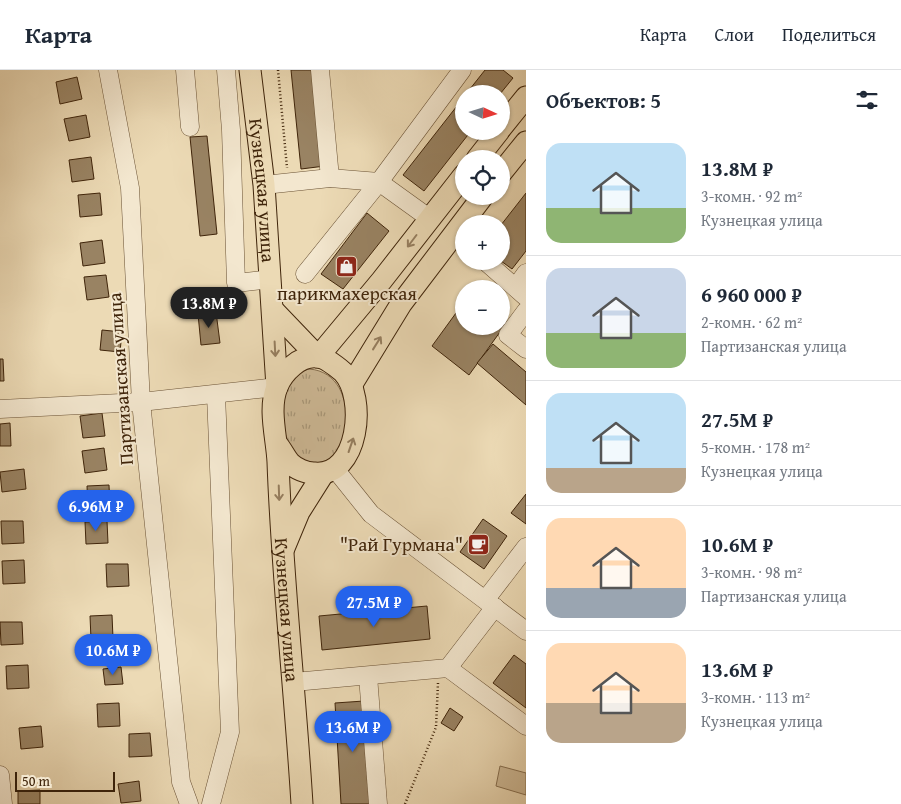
<!DOCTYPE html>
<html lang="ru">
<meta charset="utf-8">
<style>
:root{--surface:#fff;--page:#f6f6f7;--text:#1f2937;--muted:#747a83;--line:#e0e1e3;--accent:#2563eb}
body{margin:0;font-family:"Gentium Book Plus",serif;background:var(--page);color:var(--text);height:100vh;display:flex;flex-direction:column;font-size:19px;white-space:nowrap}
*{box-sizing:border-box;margin:0}
p{font-size:16px;color:var(--muted)}
.icon{flex:none;width:28px;height:28px;fill:none;stroke:currentColor;stroke-width:2;stroke-linecap:round;stroke-linejoin:round}
.map{position:relative;flex:1;overflow:hidden}
.details{display:flex;flex-direction:column;background:var(--surface);width:375px}
.details>*{flex:none}
.needle{width:32px;rotate:94deg}
.controls{position:absolute;left:455px;top:15px;display:grid;gap:10px}
.controls a{display:grid;place-items:center;width:55px;height:55px;border-radius:50%;background:var(--surface);box-shadow:0 1px 4px #0004;font-size:25px}
.scale{position:absolute;left:15px;bottom:12px;width:100px;box-sizing:border-box;padding-left:5px;border:2px solid #3f240a;border-top:0;font-size:14px;line-height:18px;white-space:nowrap;color:#3f240a;-webkit-text-stroke:4px #f3e7cf;paint-order:stroke}
.price{position:absolute;translate:-50% -42px;padding:0 11px;border-radius:18px;background:var(--accent);color:#fff;font-size:16px;line-height:32px;filter:drop-shadow(0 1px 2px #0008)}
.price::after{content:'';position:absolute;left:50%;top:30px;width:15px;height:11px;margin-left:-8px;background:inherit;clip-path:polygon(0 0,100% 0,50% 100%)}
.price.active{background:#222;color:#fff}
ul{padding:0;list-style:none}
li{display:flex;align-items:center;gap:15px;height:125px;padding:0 20px}
li+li{border-top:1px solid var(--line)}
li span{display:grid;place-items:center;flex:none;width:140px;height:100px;border-radius:15px;color:#555}
li>.icon{margin-inline-start:auto}
span .icon{width:60px;height:60px;fill:#fffc;stroke-width:1}
li b{font-size:21px}
h2{display:flex;justify-content:space-between;align-items:center;height:60px;padding:0 20px;font-size:21px}
header{display:flex;align-items:center;gap:30px;box-sizing:border-box;height:70px;padding:0 25px;background:var(--surface);border-bottom:1px solid var(--line)}
header strong{font-size:24px}
nav{display:flex;gap:28px;margin-inline-start:auto;font-size:18px}
main{display:flex;flex:1;min-height:0}
.map>svg:first-child{display:block}
.grass{fill:url(#grass-tufts);stroke:#877051}
.pitch{fill:#cfbb98;stroke:#877051}
.building{fill:#998363;stroke:#3f240a}
.lines{fill:none;stroke-linecap:round;stroke-linejoin:round}
.minor-casing{stroke:#6a5235;stroke-width:19}
.major-casing{stroke:#3f240a;stroke-width:23}
.path{stroke:#3f240a;stroke-width:2.5;stroke-dasharray:1 2.5;stroke-linecap:butt}
.minor{stroke:#f3e7cf;stroke-width:18}
.major{stroke:#ecdab5;stroke-width:21}
.oneway{stroke:#967f60}
.labels{text-anchor:middle;stroke-width:4;stroke-linejoin:round;paint-order:stroke}
.street-label{font-size:19px;fill:#3f240a;stroke:#f3e7cf}
.poi-label{font-size:19px;fill:#3f240a;stroke:#f3e7cf}
</style>
<header>
<strong>Карта</strong>
<nav><a>Карта</a><a>Слои</a><a>Поделиться</a></nav>
</header>
<main>
<div class="map">
<svg width="526" height="734" viewBox="0 0 526 734">
<defs>
<pattern id="grass-tufts" width="24" height="20" patternUnits="userSpaceOnUse" patternTransform="scale(1.25)"><rect width="24" height="20" fill="#cfbb98"/><path d="M3 7l-1-3M5 7V3M7 7l1-3M15 17l-1-3M17 17v-4M19 17l1-3" fill="none" stroke="#a9987a"/></pattern>
</defs>
<rect width="100%" height="100%" fill="#ecdab5"/>
<filter id="stains"><feTurbulence type="fractalNoise" baseFrequency=".004" numOctaves="4"/><feColorMatrix values="0 0 0 0 .2 0 0 0 0 .09 0 0 0 0 .02 0 0 0 .5 -.17"/></filter>
<radialGradient id="worn" r=".72"><stop offset=".6" stop-color="#630" stop-opacity="0"/><stop offset="1" stop-color="#630" stop-opacity=".3"/></radialGradient>
<path class="grass" d="M309,299C338,301 348,329 346,354C345,359 345,365 343,370C340,377 335,383 331,390L313,394C307,392 301,390 296,385C277,365 276,306 309,299Z"/>
<path class="pitch" d="M500,696L526,703V725L496,716Z"/>
<g class="building">
<path d="M291,0H315L325,96L301,99Z"/>
<path d="M485,0H503L513,8L500,24H466Z"/>
<path d="M77,7L82,29L60,34L56,12Z"/>
<path d="M464,27V61H471L424,121L403,105Z"/>
<path d="M86,45L90,67L69,71L64,49Z"/>
<path d="M207,66L217,164L200,166L190,67Z"/>
<path d="M91,87L94,109L72,112L69,90Z"/>
<path d="M100,123L102,145L80,147L78,125Z"/>
<path d="M526,123V181L512,199L501,191V155Z"/>
<path d="M367,143L389,161L343,219L321,204Z"/>
<path d="M102,170L105,193L83,196L80,173Z"/>
<path d="M106,205L109,227L87,230L84,207Z"/>
<path d="M464,232V256H501V252L505,255L469,305L432,276Z"/>
<path d="M216,242L220,273L201,275L198,244Z"/>
<path d="M102,260L122,262L120,282L100,280Z"/>
<path d="M493,274L526,302V335L477,293Z"/>
<path d="M0,289H3L4,311H0Z"/>
<path d="M102,343L105,366L83,368L80,346Z"/>
<path d="M10,353L11,376H0V354Z"/>
<path d="M104,378L107,400L85,403L82,381Z"/>
<path d="M24,399L26,419L2,422L0,402Z"/>
<path d="M109,415L110,438L88,439L87,416Z"/>
<path d="M526,424V454L511,443Z"/>
<path d="M483,449L507,466L484,499L460,482Z"/>
<path d="M1,451H23L24,473L2,474Z"/>
<path d="M107,451L108,473L86,474L85,452Z"/>
<path d="M24,490L25,513L3,514L2,491Z"/>
<path d="M106,494H128L129,516L107,517Z"/>
<path d="M427,536L430,569L322,580L319,546Z"/>
<path d="M112,545L113,568L91,569L90,546Z"/>
<path d="M0,552H22L23,574L1,575Z"/>
<path d="M514,585L526,594V638L493,613Z"/>
<path d="M28,595L29,618L7,619L6,596Z"/>
<path d="M121,597L123,614L105,615L103,599Z"/>
<path d="M364,631L370,734H341L335,633Z"/>
<path d="M119,633L120,656L98,657L97,634Z"/>
<path d="M450,638L463,647L454,661L441,653Z"/>
<path d="M41,656L43,677L21,679L19,658Z"/>
<path d="M150,663L152,686L129,687V664Z"/>
<path d="M139,711L141,731L121,733L118,714Z"/>
<path d="M40,720V734H18V721Z"/>
</g>
<g class="lines">
<defs>
<g id="minor">
<path d="M108,0L130,118L141,332L181,712L189,734"/>
<path d="M185,0L190,57"/>
<path d="M226,0L231,60L236,213L271,209"/>
<path d="M320,0L330,108"/>
<path d="M264,115L330,108L379,112L429,148"/>
<path d="M485,191L526,227"/>
<path d="M305,204L379,112L462,0"/>
<path d="M516,217L526,203"/>
<path d="M526,241L508,265L526,279"/>
<path d="M0,339L141,332L277,317"/>
<path d="M335,399L371,444L526,561"/>
<path d="M486,529L526,477"/>
<path d="M448,598L526,656"/>
<path d="M368,606L378,734"/>
<path d="M294,612L448,598L495,537"/>
<path d="M0,705L3,734"/>
<path d="M211,734L230,662L216,325"/>
</g>
<g id="major">
<path id="s1" d="M250,0L264,115L277,317"/>
<path d="M501,58L526,27"/>
<path d="M477,89L499,61"/>
<path d="M501,103L526,72"/>
<path d="M273,240L318,287L382,210L464,105"/>
<path d="M352,314L401,234L483,126"/>
<path id="s2" d="M277,374C282,380 285,387 290,393C296,399 306,403 314,403C359,408 367,327 343,302C337,297 325,287 317,287C300,285 283,302 277,317C268,339 277,369 278,392C282,506 295,620 302,734"/>
<path d="M284,478L299,442L323,404"/>
</g>
</defs>
<use href="#minor" class="minor-casing"/>
<use href="#major" class="major-casing"/>
<g class="path">
<path d="M278,0L287,98"/>
<path d="M405,734L436,657L438,613"/>
</g>
<use href="#minor" class="minor"/>
<use href="#major" class="major"/>
</g>
<defs><path id="oneway-shaft" d="M-6 0H5M1.5-3L5.5 0L1.5 3" fill="none" stroke-width="1.6" stroke-linecap="round" stroke-linejoin="round" transform="scale(1.25)"/></defs>
<g class="oneway">
<use href="#oneway-shaft" transform="translate(412 171) rotate(127)"/>
<use href="#oneway-shaft" transform="translate(377 273) rotate(-58)"/>
<use href="#oneway-shaft" transform="translate(275 279) rotate(87)"/>
<use href="#oneway-shaft" transform="translate(351 375) rotate(-71)"/>
<use href="#oneway-shaft" transform="translate(279 423) rotate(88)"/>
</g>
<defs>
<symbol id="shop-square" viewBox="-11 -11 22 22"><rect x="-9" y="-9" width="18" height="18" rx="4" fill="#8f2418" stroke="#f3e7cf"/><path d="M-5-2.5h2.3a2.7 3.5 0 0 1 5.4 0H5L5.5 6h-11ZM-1.5-2.5h3a1.5 2.3 0 0 0-3 0Z" fill="#fff"/></symbol>
<symbol id="cafe-square" viewBox="-11 -11 22 22"><rect x="-9" y="-9" width="18" height="18" rx="4" fill="#8f2418" stroke="#f3e7cf"/><path d="M-5.5-4.5H6V0H3Q3 3.5 0 3.5H-2.5Q-5.5 3.5-5.5 0ZM3-3.2v2h1.7v-2ZM-6 4.5H4V6H-6Z" fill="#fff"/></symbol>
</defs>
<g fill-rule="evenodd">
<use href="#shop-square" x="334" y="184" width="25" height="25"/>
<use href="#cafe-square" x="466" y="462" width="25" height="25"/>
</g>
<g class="labels">
<g class="street-label">
<text dy="7" stroke="none"><textPath href="#s1" startOffset="121">Кузнецкая улица</textPath></text>
<text transform="translate(120 309) rotate(-94)" y="7">Партизанская улица</text>
<text dy="7" stroke="none"><textPath href="#s2" startOffset="484">Кузнецкая улица</textPath></text>
</g>
<g class="poi-label">
<text x="347" y="230">парикмахерская</text>
<text x="463" y="481" text-anchor="end">"Рай Гурмана"</text>
</g>
</g>
<rect width="100%" height="100%" filter="url(#stains)"/>
<rect width="100%" height="100%" fill="url(#worn)"/>
</svg>
<div class="controls">
<a><svg class="needle" viewBox="-14 -14 28 28"><path d="M0-13l5 13h-10z" fill="#e53935"/><path d="M0 13l5-13h-10z" fill="#747a83"/></svg></a>
<a><svg class="icon" aria-label="locate" viewBox="0 0 24 24"><circle cx="12" cy="12" r="6"/><path d="M12 2v4M12 18v4M2 12h4M18 12h4"/></svg></a>
<a>+</a>
<a>−</a>
</div>
<div class="scale">50 m</div>
<b class="price active" style="left:209px;top:259px">13.8M ₽</b>
<b class="price" style="left:96px;top:462px">6.96M ₽</b>
<b class="price" style="left:374px;top:558px">27.5M ₽</b>
<b class="price" style="left:113px;top:606px">10.6M ₽</b>
<b class="price" style="left:353px;top:683px">13.6M ₽</b>
</div>
<section class="details">
<h2>Объектов: 5<svg class="icon" aria-label="filters" viewBox="0 0 24 24"><path d="M4 7h16M4 17h16"/><circle cx="9" cy="7" r="2"/><circle cx="15" cy="17" r="2"/></svg></h2>
<ul>
<li><span style="background:linear-gradient(#bfe0f5 65%,#8fb573 0)"><svg class="icon" aria-label="home" viewBox="0 0 24 24"><path d="M3 11l9-7 9 7M6 9v11h12V9"/></svg></span><div><b>13.8M ₽</b><p>3-комн. · 92 m²</p><p>Кузнецкая улица</p></div></li>
<li><span style="background:linear-gradient(#c9d6e8 65%,#8fb573 0)"><svg class="icon" aria-label="home" viewBox="0 0 24 24"><path d="M3 11l9-7 9 7M6 9v11h12V9"/></svg></span><div><b>6 960 000 ₽</b><p>2-комн. · 62 m²</p><p>Партизанская улица</p></div></li>
<li><span style="background:linear-gradient(#bfe0f5 75%,#b9a48a 0)"><svg class="icon" aria-label="home" viewBox="0 0 24 24"><path d="M3 11l9-7 9 7M6 9v11h12V9"/></svg></span><div><b>27.5M ₽</b><p>5-комн. · 178 m²</p><p>Кузнецкая улица</p></div></li>
<li><span style="background:linear-gradient(#ffd9b3 70%,#9aa5b1 0)"><svg class="icon" aria-label="home" viewBox="0 0 24 24"><path d="M3 11l9-7 9 7M6 9v11h12V9"/></svg></span><div><b>10.6M ₽</b><p>3-комн. · 98 m²</p><p>Партизанская улица</p></div></li>
<li><span style="background:linear-gradient(#ffd9b3 60%,#b9a48a 0)"><svg class="icon" aria-label="home" viewBox="0 0 24 24"><path d="M3 11l9-7 9 7M6 9v11h12V9"/></svg></span><div><b>13.6M ₽</b><p>3-комн. · 113 m²</p><p>Кузнецкая улица</p></div></li>
</ul>
</section>
</main>
